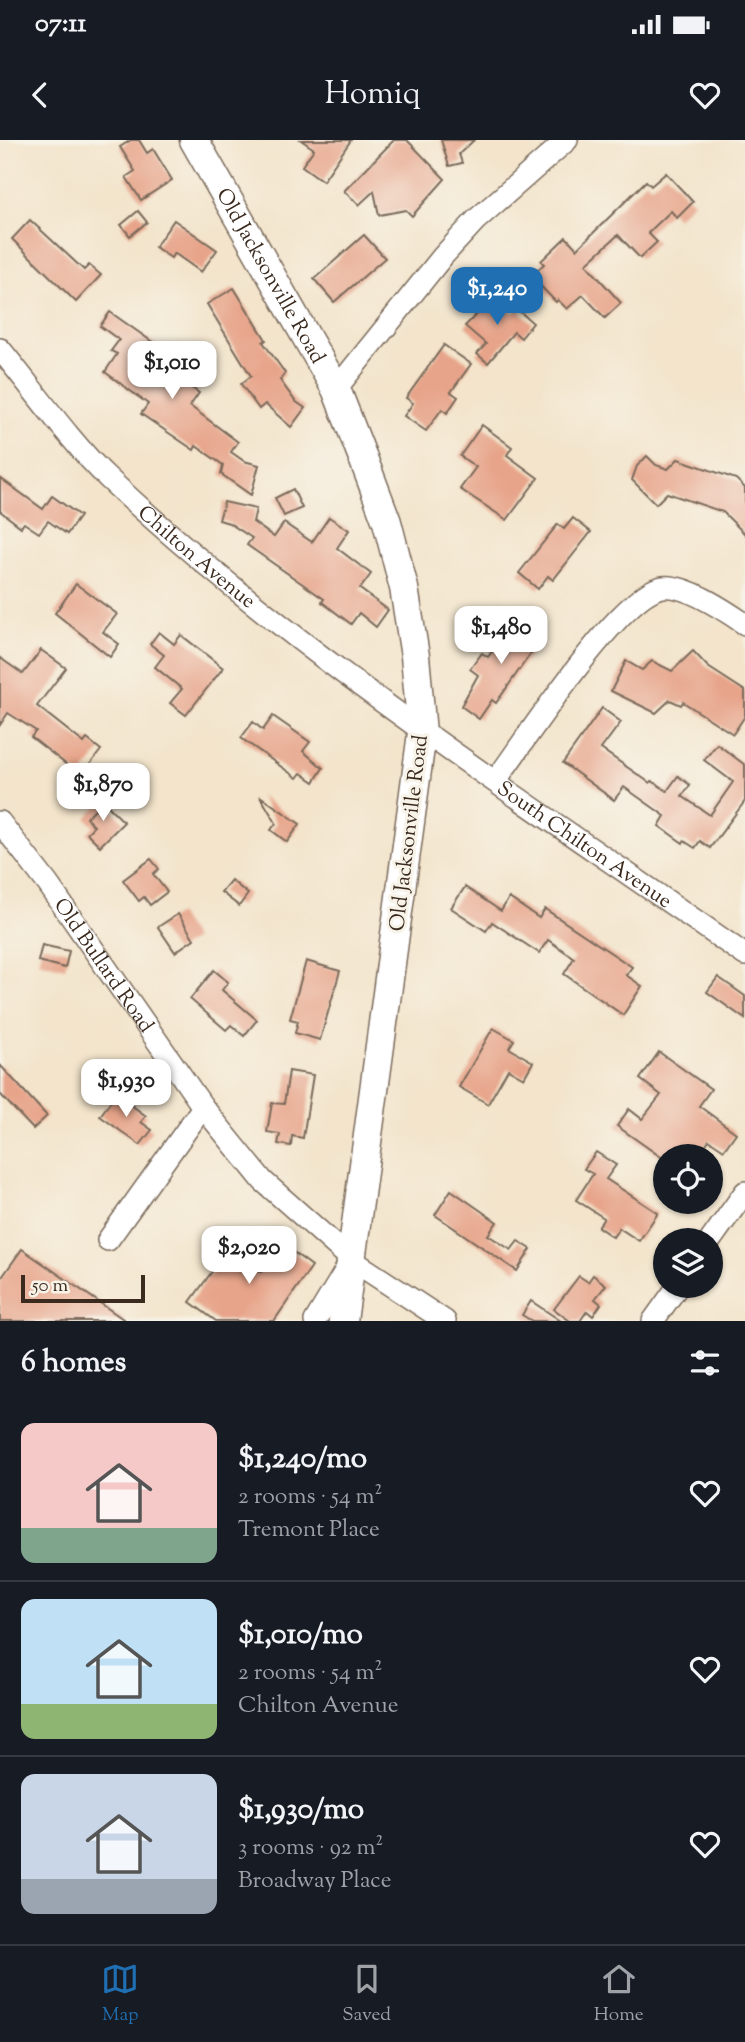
<!DOCTYPE html>
<meta charset="utf-8">
<style>
:root{--surface:#171b24;--page:#20242c;--text:#f1f3f6;--muted:#9ea1a6;--line:#363941;--accent:#1f6fb2}
body{margin:0;font-family:"Sorts Mill Goudy",serif;background:var(--page);color:var(--text);height:100vh;display:flex;flex-direction:column;font-size:26px;white-space:nowrap}
*{box-sizing:border-box;margin:0}
p{font-size:23px;color:var(--muted)}
.icon{flex:none;width:38px;height:38px;fill:none;stroke:currentColor;stroke-width:2;stroke-linecap:round;stroke-linejoin:round}
.map{position:relative;height:1181px;overflow:hidden}
.drawer{display:flex;flex-direction:column;background:var(--surface);flex:1}
.drawer>*{flex:none}
.controls{position:absolute;left:653px;top:1004px;display:grid;gap:14px}
.controls a{display:grid;place-items:center;width:70px;height:70px;border-radius:50%;background:var(--surface);box-shadow:0 2px 5px #0004;font-size:35px}
.scale{position:absolute;left:21px;bottom:18px;width:124px;box-sizing:border-box;padding-left:7px;border:4px solid #3b2a1e;border-top:0;font-size:19px;line-height:24px;white-space:nowrap;color:#3b2a1e;-webkit-text-stroke:5px #f7f3e8;paint-order:stroke}
.price{position:absolute;translate:-50% -60px;padding:0 16px;border-radius:14px;background:#fff;color:#222;font-size:23px;line-height:46px;filter:drop-shadow(0 2px 4px #0008)}
.price::after{content:'';position:absolute;left:50%;top:42px;width:21px;height:16px;margin-left:-10px;background:inherit;clip-path:polygon(0 0,100% 0,50% 100%)}
.price.selected{background:var(--accent);color:#fff}
ul{padding:0;list-style:none}
li{display:flex;align-items:center;gap:21px;height:175px;padding:0 21px}
li+li{border-top:2px solid var(--line)}
li span{display:grid;place-items:center;flex:none;width:196px;height:140px;border-radius:14px;color:#555}
li>.icon{margin-inline-start:auto}
span .icon{width:84px;height:84px;fill:#fffc;stroke-width:1}
li b{font-size:30px}
h2{display:flex;justify-content:space-between;align-items:center;height:84px;padding:0 21px;font-size:30px}
.status{display:flex;justify-content:space-between;align-items:center;height:49px;padding:0 35px;background:var(--surface);direction:ltr}
.status svg{height:19px;fill:currentColor}
header{display:flex;justify-content:space-between;align-items:center;height:91px;padding:0 21px;background:var(--surface);font-size:32px;font-weight:600}
.dock{display:flex;justify-content:space-around;align-items:center;height:98px;border-top:2px solid var(--line);background:var(--surface);font-size:19px;color:var(--muted)}
.dock a{display:grid;justify-items:center;gap:4px}
.dock .selected{color:var(--accent)}
.map>svg:first-child{display:block}
.building{fill:#e7a48a}
.lines{fill:none;stroke-linecap:round;stroke-linejoin:round}
.minor-casing{stroke:#7b6b5b;stroke-width:24}
.major-casing{stroke:#7b6b5b;stroke-width:31}
.minor{stroke:#fff;stroke-width:21}
.major{stroke:#fff;stroke-width:28}
.labels{text-anchor:middle;stroke-width:6;stroke-linejoin:round;paint-order:stroke}
.street-label{font-size:21px;fill:#3b2a1e;stroke:#f7f3e8}
</style>
<div class="status"><b>07:11</b><svg viewBox="0 0 49 12"><path d="M0 12V9h3v3zM5 12V6h3v6zM10 12V3h3v9zM15 12V0h3v12zM26 1h20v11H26zM47 4h2v5h-2z"/></svg></div>
<header><svg class="icon" aria-label="back" viewBox="0 0 24 24"><path d="M15 5l-7 7 7 7"/></svg>Homiq<svg class="icon" aria-label="heart" viewBox="0 0 24 24"><path d="M12 20l-8-8c-3-5 5-10 8-4 3-6 11-1 8 4z"/></svg></header>
<div class="map">
<svg width="745" height="1181" viewBox="0 0 745 1181">
<rect width="100%" height="100%" fill="#f7f3e8"/>
<filter id="ink" filterUnits="userSpaceOnUse"><feTurbulence type="fractalNoise" baseFrequency=".0143" numOctaves="2"/><feDisplacementMap in="SourceGraphic" scale="14" xChannelSelector="R" yChannelSelector="G"/><feConvolveMatrix kernelMatrix="1 2 1 2 8 2 1 2 1" color-interpolation-filters="sRGB"/></filter>
<filter id="wash" filterUnits="userSpaceOnUse"><feTurbulence type="fractalNoise" baseFrequency=".00686" numOctaves="4" result="noise"/><feDisplacementMap in="SourceGraphic" scale="28" xChannelSelector="R" yChannelSelector="G"/><feGaussianBlur stdDeviation="1.57" result="paint"/><feColorMatrix in="noise" values="0 0 0 0 0 0 0 0 0 0 0 0 0 0 0 0 0 1.4 0 .05"/><feComposite in="paint" operator="in"/></filter>
<g filter="url(#wash)">
<rect width="100%" height="100%" fill="#f3e4cb"/>
<g id="blocks">
<g class="building">
<path d="M131,0H139L147,13L153,9L172,40L141,60L126,37L135,31L120,7Z"/>
<path d="M301,0H351L323,41L302,26L314,9Z"/>
<path d="M394,0H407L445,39L412,76L406,70L379,75L374,51L359,65L344,51Z"/>
<path d="M441,0H474L459,14L462,23L449,26Z"/>
<path d="M666,33L693,62L677,78L671,71L648,93L657,102L640,118L618,95L586,124L621,163L605,178L583,155L567,169L558,160L556,162L531,136L544,124L541,121L566,97L577,109L646,41L651,46Z"/>
<path d="M138,71L147,82L130,96L121,85Z"/>
<path d="M30,80L84,130L89,125L101,135L76,162L12,99Z"/>
<path d="M174,80L217,110L201,132L174,113L171,118L155,107Z"/>
<path d="M364,95L385,118L334,162L314,139Z"/>
<path d="M234,148L266,200L263,202L285,233L280,240L295,261L305,268L291,287L265,264L259,269L241,244L251,236L207,164Z"/>
<path d="M494,157L513,173L517,169L533,183L521,198L514,192L488,223L477,214L486,204L465,186Z"/>
<path d="M110,172L168,213L159,226L199,253L190,266L238,302L231,312L244,321L259,325L251,355L221,334L223,325L196,306L194,310L141,274L148,264L105,232L117,214L111,211L119,200L100,186Z"/>
<path d="M444,205L471,224L451,252L458,257L447,273L442,269L426,291L404,276L413,263L406,258Z"/>
<path d="M482,285L512,307L507,315L538,338L507,380L460,349L476,327L460,316Z"/>
<path d="M647,316L656,325L668,329L678,319L736,339L745,348V394L723,372L667,353L656,364L632,340L637,326Z"/>
<path d="M0,338L43,369L52,356L80,376L67,394L48,381L39,393L24,383L21,387L0,371Z"/>
<path d="M293,349L302,368L284,376L275,358Z"/>
<path d="M224,362L256,369L253,382L274,397L284,383L312,402L329,377L349,390L337,408L371,434L360,449L388,470L376,487L359,473L351,484L322,462L324,459L247,405L252,398L229,383L219,380Z"/>
<path d="M573,378L591,392L553,440L548,436L538,449L519,433L558,384L564,389Z"/>
<path d="M76,444L117,474L103,492L119,504L110,517L55,473Z"/>
<path d="M511,475L533,478L532,490L538,491L536,506L496,563L492,560L479,579L461,566L478,535L470,529L482,513L488,517L503,496L508,497Z"/>
<path d="M159,492L174,504L181,495L223,528L186,575L170,563L182,549L155,527L164,515L150,504Z"/>
<path d="M41,510L66,528L37,566L84,603L87,599L101,610L81,636L31,597L36,591L8,573L0,585V518L23,534Z"/>
<path d="M693,511L708,527L745,551V576L733,594L683,562L681,565L670,560L656,573L611,551L626,521L642,530L652,521L672,531Z"/>
<path d="M602,568L621,582L601,609L650,643L652,641L667,651L678,636L690,645L682,656L710,675L733,642L704,620L717,604L745,625V661L710,708L700,701L695,708L684,701L683,703L659,686L665,676L624,647L614,660L563,623Z"/>
<path d="M273,576L310,602L303,611L323,628L314,642L301,633L297,638L241,598L253,582L263,590Z"/>
<path d="M260,656L300,684L287,702L271,690L276,683Z"/>
<path d="M103,661L124,682L100,706L87,693L94,686L86,678Z"/>
<path d="M151,719L159,729L153,734L167,752L150,765L144,757L139,761L123,740Z"/>
<path d="M231,740L248,754L239,766L221,752Z"/>
<path d="M465,747L501,771L509,758L539,778L545,769L632,827L626,835L642,846L623,875L564,834L574,818L548,800L539,813L492,782L486,791L451,768Z"/>
<path d="M178,774L194,799L175,812L158,787Z"/>
<path d="M42,805L69,811L65,828L38,821Z"/>
<path d="M306,821L340,831L320,900L295,893L298,881L290,879Z"/>
<path d="M214,830L228,842L222,850L257,880L244,896L231,885L226,890L190,859Z"/>
<path d="M718,837L745,856V879L707,852Z"/>
<path d="M493,888L514,900L509,908L533,922L524,938L508,929L488,964L459,947Z"/>
<path d="M659,912L711,949L699,966L736,993L724,1010L709,1000L697,1017H661L617,986L629,969L642,979L661,955L640,939Z"/>
<path d="M0,925L47,976L33,989L0,954Z"/>
<path d="M289,931L313,935L303,998L292,996L291,1006L278,1004L280,994L267,992L272,963L284,964Z"/>
<path d="M116,954L146,976L141,982L152,990L140,1005L100,976Z"/>
<path d="M596,1012L616,1025L606,1039L658,1073L639,1101L619,1088L613,1097L598,1087L604,1078L576,1060L593,1034L584,1029Z"/>
<path d="M451,1050L497,1082L488,1095L511,1110L518,1101L531,1109L517,1131L435,1075Z"/>
<path d="M216,1101L261,1132L281,1103L312,1126L274,1181H216L190,1162L216,1126L204,1118Z"/>
<path d="M22,1109L126,1181H0V1140Z"/>
<path d="M593,1135L606,1145L595,1159L601,1164L593,1176L587,1171L580,1181H570L554,1169L579,1136L588,1142Z"/>
<path d="M531,1161L561,1181H532L522,1175Z"/>
</g>
</g>
</g>
<g filter="url(#ink)">
<use href="#blocks" fill-opacity="0" stroke="#7b6b5b" stroke-width="2"/>
<g class="lines">
<defs>
<g id="minor">
<path id="s1" d="M0,209C33,249 72,304 109,339C302,520 529,663 745,815"/>
<path d="M336,249L443,116L476,80L567,0"/>
<path d="M496,640C525,601 621,452 663,447C686,444 726,471 745,484"/>
<path id="s2" d="M0,682L48,744L203,967L263,1041L352,1120L445,1181"/>
<path d="M108,1100L203,967"/>
<path d="M710,1101L745,1052"/>
<path d="M315,1181L347,1128"/>
<path d="M653,1181L678,1146"/>
</g>
<g id="major">
<path id="s3" d="M194,0L336,249L363,318L387,382L404,448L415,516L422,593L343,1181"/>
</g>
</defs>
<use href="#minor" class="minor-casing"/>
<use href="#major" class="major-casing"/>
<use href="#minor" class="minor"/>
<use href="#major" class="major"/>
</g>
</g>
<g class="labels">
<g class="street-label">
<text dy="7" stroke="none"><textPath href="#s3" startOffset="156">Old Jacksonville Road</textPath></text>
<text dy="7" stroke="none"><textPath href="#s1" startOffset="287">Chilton Avenue</textPath></text>
<text transform="translate(408 693) rotate(-83)" y="7">Old Jacksonville Road</text>
<text dy="7" stroke="none"><textPath href="#s1" startOffset="770">South Chilton Avenue</textPath></text>
<text dy="7" stroke="none"><textPath href="#s2" startOffset="177">Old Bullard Road</textPath></text>
</g>
</g>
</svg>
<div class="controls">
<a><svg class="icon" aria-label="locate" viewBox="0 0 24 24"><circle cx="12" cy="12" r="6"/><path d="M12 2v4M12 18v4M2 12h4M18 12h4"/></svg></a>
<a><svg class="icon" aria-label="layers" viewBox="0 0 24 24"><path d="M12 4l9 5-9 5-9-5zM3 14l9 5 9-5"/></svg></a>
</div>
<div class="scale">50 m</div>
<b class="price selected" style="left:497px;top:187px">$1,240</b>
<b class="price" style="left:172px;top:261px">$1,010</b>
<b class="price" style="left:501px;top:526px">$1,480</b>
<b class="price" style="left:103px;top:683px">$1,870</b>
<b class="price" style="left:126px;top:979px">$1,930</b>
<b class="price" style="left:249px;top:1146px">$2,020</b>
</div>
<section class="drawer">
<h2>6 homes<svg class="icon" aria-label="filters" viewBox="0 0 24 24"><path d="M4 7h16M4 17h16"/><circle cx="9" cy="7" r="2"/><circle cx="15" cy="17" r="2"/></svg></h2>
<ul>
<li><span style="background:linear-gradient(#f6c9c9 75%,#7fa58c 0)"><svg class="icon" aria-label="home" viewBox="0 0 24 24"><path d="M3 11l9-7 9 7M6 9v11h12V9"/></svg></span><div><b>$1,240/mo</b><p>2 rooms · 54 m²</p><p>Tremont Place</p></div><svg class="icon" aria-label="heart" viewBox="0 0 24 24"><path d="M12 20l-8-8c-3-5 5-10 8-4 3-6 11-1 8 4z"/></svg></li>
<li><span style="background:linear-gradient(#bfe0f5 75%,#8fb573 0)"><svg class="icon" aria-label="home" viewBox="0 0 24 24"><path d="M3 11l9-7 9 7M6 9v11h12V9"/></svg></span><div><b>$1,010/mo</b><p>2 rooms · 54 m²</p><p>Chilton Avenue</p></div><svg class="icon" aria-label="heart" viewBox="0 0 24 24"><path d="M12 20l-8-8c-3-5 5-10 8-4 3-6 11-1 8 4z"/></svg></li>
<li><span style="background:linear-gradient(#c9d6e8 75%,#9aa5b1 0)"><svg class="icon" aria-label="home" viewBox="0 0 24 24"><path d="M3 11l9-7 9 7M6 9v11h12V9"/></svg></span><div><b>$1,930/mo</b><p>3 rooms · 92 m²</p><p>Broadway Place</p></div><svg class="icon" aria-label="heart" viewBox="0 0 24 24"><path d="M12 20l-8-8c-3-5 5-10 8-4 3-6 11-1 8 4z"/></svg></li>
</ul>
</section>
<nav class="dock">
<a class="selected"><svg class="icon" aria-label="map" viewBox="0 0 24 24"><path d="M3 6l6-2 6 2 6-2v14l-6 2-6-2-6 2zM9 4v14M15 6v14"/></svg>Map</a>
<a><svg class="icon" aria-label="saved" viewBox="0 0 24 24"><path d="M7 4h10v16l-5-4-5 4z"/></svg>Saved</a>
<a><svg class="icon" aria-label="home" viewBox="0 0 24 24"><path d="M3 11l9-7 9 7M6 9v11h12V9"/></svg>Home</a>
</nav>
